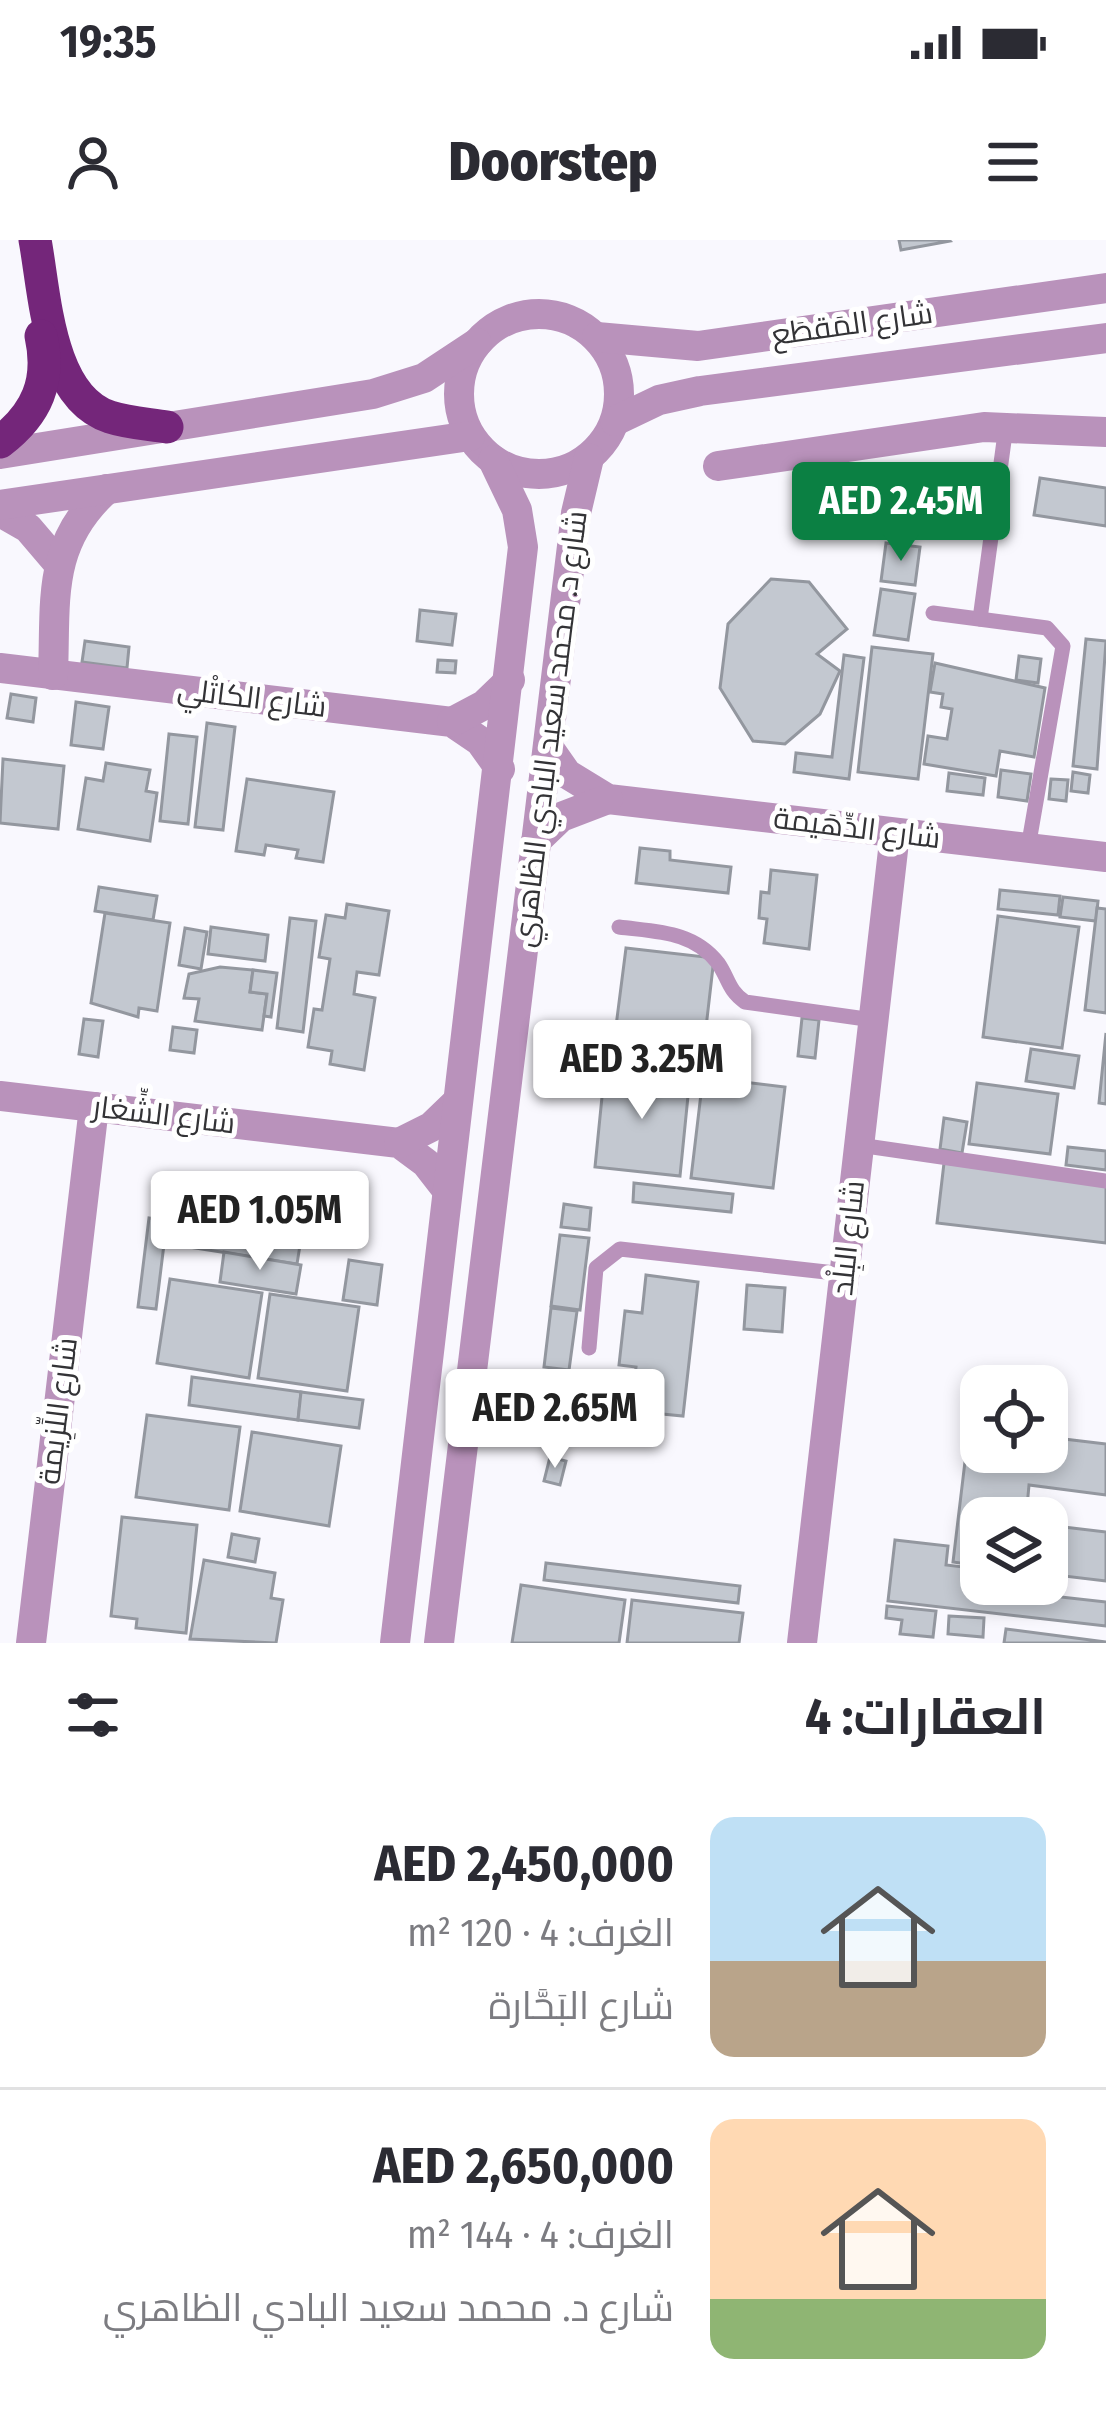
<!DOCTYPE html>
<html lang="ar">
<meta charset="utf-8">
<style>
:root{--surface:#fff;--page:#f2f2f3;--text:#2b2b33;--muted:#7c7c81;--line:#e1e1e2;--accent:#0b8043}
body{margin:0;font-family:"Fira Sans Condensed",Cairo,sans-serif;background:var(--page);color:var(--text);direction:rtl;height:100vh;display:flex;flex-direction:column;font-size:45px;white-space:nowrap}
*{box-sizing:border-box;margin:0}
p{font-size:39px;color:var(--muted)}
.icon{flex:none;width:66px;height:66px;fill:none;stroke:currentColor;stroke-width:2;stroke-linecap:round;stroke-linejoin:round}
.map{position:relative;height:1403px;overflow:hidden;direction:ltr}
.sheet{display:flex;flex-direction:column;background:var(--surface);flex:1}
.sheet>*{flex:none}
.tools{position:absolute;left:960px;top:1125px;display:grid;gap:24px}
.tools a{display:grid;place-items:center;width:108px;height:108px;border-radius:24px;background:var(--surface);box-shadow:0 6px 18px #0003;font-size:60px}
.price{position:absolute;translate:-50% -102px;padding:0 27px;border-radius:12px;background:#fff;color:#222;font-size:39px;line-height:78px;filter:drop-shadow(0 3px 6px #0008)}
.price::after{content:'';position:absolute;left:50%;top:72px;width:36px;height:27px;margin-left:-18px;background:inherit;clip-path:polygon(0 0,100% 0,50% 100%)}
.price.current{background:var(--accent);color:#fff}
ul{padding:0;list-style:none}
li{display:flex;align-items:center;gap:36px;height:300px;padding:0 60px}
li+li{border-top:3px solid var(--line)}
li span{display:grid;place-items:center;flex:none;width:336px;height:240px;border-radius:24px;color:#555}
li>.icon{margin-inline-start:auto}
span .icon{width:144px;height:144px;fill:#fffc;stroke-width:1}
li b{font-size:51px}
h2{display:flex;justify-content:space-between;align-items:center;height:144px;padding:0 60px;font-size:51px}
.status{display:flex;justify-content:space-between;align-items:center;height:84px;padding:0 60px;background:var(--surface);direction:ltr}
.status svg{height:33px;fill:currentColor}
header{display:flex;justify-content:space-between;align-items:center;height:156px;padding:0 60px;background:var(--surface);font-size:54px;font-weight:800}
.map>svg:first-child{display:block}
.building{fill:#c3c8d0;stroke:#93979f;stroke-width:3}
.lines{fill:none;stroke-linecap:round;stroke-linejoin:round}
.service{stroke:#b992bb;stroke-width:15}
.minor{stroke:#b992bb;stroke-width:30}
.tertiary{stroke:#b992bb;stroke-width:30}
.trunk{stroke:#74267a;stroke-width:33}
.labels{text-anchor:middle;stroke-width:10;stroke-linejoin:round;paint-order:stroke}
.street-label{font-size:30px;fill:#333336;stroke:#fff}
</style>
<div class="status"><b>19:35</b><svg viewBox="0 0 49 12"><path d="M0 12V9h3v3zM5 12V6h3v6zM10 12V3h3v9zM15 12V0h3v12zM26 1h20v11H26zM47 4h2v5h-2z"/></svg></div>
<header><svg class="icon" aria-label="menu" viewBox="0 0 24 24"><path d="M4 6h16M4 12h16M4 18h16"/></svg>Doorstep<svg class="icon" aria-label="person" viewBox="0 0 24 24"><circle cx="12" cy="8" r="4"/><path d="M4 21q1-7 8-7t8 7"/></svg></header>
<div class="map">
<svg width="1106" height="1403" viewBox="0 0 1106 1403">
<rect width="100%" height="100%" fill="#f9f8fe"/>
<g class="building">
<path d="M899,0H949L950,1L901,10Z"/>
<path d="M904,236L928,239L925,259L902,256Z"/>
<path d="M1040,238L1106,248V286L1034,275Z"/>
<path d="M934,240L973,245L969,278L930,273Z"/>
<path d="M886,303L920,307L915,345L881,341Z"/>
<path d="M771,339L809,342L847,389L817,414L840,431L820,474L785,504L753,501L720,448L728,384Z"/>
<path d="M881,349L915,354L908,400L874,395Z"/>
<path d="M420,370L456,374L452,405L417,401Z"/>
<path d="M1086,399L1106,401L1097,529L1073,526Z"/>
<path d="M85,401L129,407L127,428L82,422Z"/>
<path d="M872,407L933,414L918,539L858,532Z"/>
<path d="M844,415L864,418L849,539L794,532L796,513L832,517Z"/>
<path d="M1019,416L1041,419L1038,443L1016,440Z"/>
<path d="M438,420L456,421L455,433L437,432Z"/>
<path d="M935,423L1045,448L1034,517L1000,511L996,536L924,524L928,496L947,499L952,469L941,467L943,454L930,452Z"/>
<path d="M11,454L36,458L33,482L7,478Z"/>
<path d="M76,462L109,467L103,509L71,505Z"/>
<path d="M207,483L235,487L223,590L195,587Z"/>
<path d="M169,494L197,497L188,584L160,581Z"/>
<path d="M3,519L64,526L58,589L0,583Z"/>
<path d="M106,523L150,530L146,551L157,553L150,601L78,589L86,538L103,541Z"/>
<path d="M1001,530L1031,534L1027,561L998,557Z"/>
<path d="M1073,532L1090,535L1088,553L1071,551Z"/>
<path d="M949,533L985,538L983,555L947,551Z"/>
<path d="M247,539L334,552L323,622L296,618L298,610L266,605L264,615L236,611Z"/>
<path d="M1051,539L1068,540L1066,561L1049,559Z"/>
<path d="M640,608L670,611V620L731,627L728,653L636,643Z"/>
<path d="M771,630L817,635L809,709L764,703L767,679L759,678L761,652L769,653Z"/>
<path d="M99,647L157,656L153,680L95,671Z"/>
<path d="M1000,650L1060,656L1058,675L998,669Z"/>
<path d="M1063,657L1098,661L1096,681L1060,677Z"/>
<path d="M347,664L389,671L379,735L357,732L354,754L375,758L364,830L330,824L332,811L308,807L314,769L322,770L330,719L319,717L326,675L345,678Z"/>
<path d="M1097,668L1106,669V773L1085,770Z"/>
<path d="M105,673L170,683L157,771L139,768L138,777L91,763Z"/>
<path d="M998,676L1079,687L1062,808L983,797Z"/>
<path d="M290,678L316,681L303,792L277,788Z"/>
<path d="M211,687L268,695L265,721L208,714Z"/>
<path d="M185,688L207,692L201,729L179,725Z"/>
<path d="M626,708L714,718L704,805L615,794Z"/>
<path d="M220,727L253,730L250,752L267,754L262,790L195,781L199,759L184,758L189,734Z"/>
<path d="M253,730L277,733L271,777L264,776L267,754L250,752Z"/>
<path d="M802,778L819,780L815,818L798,816Z"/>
<path d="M84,779L103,781L98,817L79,814Z"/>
<path d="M173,787L197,790L194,813L170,810Z"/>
<path d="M1106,793V864L1099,863Z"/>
<path d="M651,801L749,811L747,833L649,822Z"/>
<path d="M1031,809L1079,816L1074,848L1026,841Z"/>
<path d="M605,827L690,836L680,936L595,927Z"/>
<path d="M703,837L785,847L773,948L691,938Z"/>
<path d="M977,843L1058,854L1050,914L969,904Z"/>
<path d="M944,878L967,882L962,913L940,909Z"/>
<path d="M1068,907L1106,911V930L1066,925Z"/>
<path d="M944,923L1106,942V1003L937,983Z"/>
<path d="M187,935L308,955L297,1024L176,1005Z"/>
<path d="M634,943L733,954L731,972L633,962Z"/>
<path d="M564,964L591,968L589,990L561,987Z"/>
<path d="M149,978L167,980L156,1069L138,1067Z"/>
<path d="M560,995L589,998L580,1070L551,1066Z"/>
<path d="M224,1012L301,1025L296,1054L220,1042Z"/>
<path d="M349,1020L382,1025L377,1065L343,1060Z"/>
<path d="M646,1035L698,1042L683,1176L631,1171L636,1127L619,1125L625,1071L642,1073Z"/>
<path d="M170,1039L262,1053L249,1138L157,1123Z"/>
<path d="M747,1045L785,1048L782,1092L744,1089Z"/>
<path d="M270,1054L359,1067L347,1151L258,1138Z"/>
<path d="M551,1068L577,1071L569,1130L544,1127Z"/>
<path d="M192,1137L301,1152L298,1180L189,1165Z"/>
<path d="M301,1152L363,1160L359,1188L298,1180Z"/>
<path d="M147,1175L240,1187L229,1270L136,1257Z"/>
<path d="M969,1188L981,1189V1212H1047V1197L1106,1204V1255L1029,1245L1026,1278H981V1326L953,1322Z"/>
<path d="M252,1192L341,1206L329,1286L240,1271Z"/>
<path d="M550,1217L566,1221L560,1245L544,1241Z"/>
<path d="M122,1277L197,1285L186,1393L136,1388L137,1379L111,1376Z"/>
<path d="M1047,1285L1106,1292V1341L1047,1334Z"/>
<path d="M232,1294L259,1299L255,1322L228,1317Z"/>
<path d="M895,1300L948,1306L946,1325L972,1328L970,1347L1106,1362V1386L888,1361Z"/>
<path d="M204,1320L275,1333L271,1358L283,1360L276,1403L190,1399Z"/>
<path d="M546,1323L740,1346L738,1363L544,1340Z"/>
<path d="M521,1345L625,1360L619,1403H512Z"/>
<path d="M632,1360L743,1373L739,1403H627Z"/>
<path d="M887,1366L936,1371L933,1397L900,1394L902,1380L886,1378Z"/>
<path d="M949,1376L984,1378L983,1397L948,1394Z"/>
<path d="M1006,1389L1106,1402V1403H1004Z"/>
</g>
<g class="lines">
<g class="service">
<path d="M933,373L1047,388L1063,406L1028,608"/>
<path d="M980,379L1006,186"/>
<path d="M619,687C657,692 693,691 718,723C729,739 728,750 745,762L873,780"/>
<path d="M859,905L1106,941"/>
<path d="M589,1108L596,1028L620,1009L844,1034"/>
</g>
<g class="minor">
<path d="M718,226L984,187L1106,192"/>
<path d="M0,272L28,288L57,322"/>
<path d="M0,428L452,482L480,501L500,529"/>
<path d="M53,435C56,360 46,304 107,249"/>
<path d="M452,482L484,465L510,440"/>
<path d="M548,507L567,534L608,559L1106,617"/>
<path d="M536,601L561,577L608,559"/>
<path d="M0,856L399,903L426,923L447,950"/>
<path d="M399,903L431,887L457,862"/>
<path d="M31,1403L94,867"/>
<path d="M802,1403L895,593"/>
</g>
<g class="tertiary">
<circle cx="539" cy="154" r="80"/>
<path d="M597,97L698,106L1106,48"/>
<path d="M615,181L659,160L700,151L1106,98"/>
<path d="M0,214L373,154L424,138L477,103"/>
<path d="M0,265L470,196"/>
<path d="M395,1403L523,307L517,270L493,220"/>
<path d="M439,1403L576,273L589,218"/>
</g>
<g class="trunk">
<path d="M35,0C45,53 48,157 110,177C128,183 149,184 167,187"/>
<path d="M0,202C37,174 51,141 41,96"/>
</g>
</g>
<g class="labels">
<g class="street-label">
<text transform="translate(852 84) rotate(-8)" y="10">شارع المَقطَع</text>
<text transform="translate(252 458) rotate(7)" y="10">شارع الكاتْلي</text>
<text transform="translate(550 489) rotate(-83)" y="10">شارع د. محمد سعيد البادي الظاهري</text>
<text transform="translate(857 588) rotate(7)" y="10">شارع الدِّهَيمة</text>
<text transform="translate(164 875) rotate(7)" y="10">شارع الشِّغار</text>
<text transform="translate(848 998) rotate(-84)" y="10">شارع البِلْد</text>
<text transform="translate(58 1171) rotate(-83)" y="10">شارع اللِّزِيمة</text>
</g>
</g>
</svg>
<div class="tools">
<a><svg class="icon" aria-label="locate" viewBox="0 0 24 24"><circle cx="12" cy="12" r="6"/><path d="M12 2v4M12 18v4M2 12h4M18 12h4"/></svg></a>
<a><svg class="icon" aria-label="layers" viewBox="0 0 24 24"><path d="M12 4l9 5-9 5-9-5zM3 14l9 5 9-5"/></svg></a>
</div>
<b class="price current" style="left:901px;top:324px">AED 2.45M</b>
<b class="price" style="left:642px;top:882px">AED 3.25M</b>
<b class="price" style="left:260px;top:1033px">AED 1.05M</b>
<b class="price" style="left:555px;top:1231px">AED 2.65M</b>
</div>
<section class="sheet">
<h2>العقارات: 4<svg class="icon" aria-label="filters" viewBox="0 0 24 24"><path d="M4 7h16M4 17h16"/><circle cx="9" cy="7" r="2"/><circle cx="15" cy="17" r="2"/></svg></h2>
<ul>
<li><span style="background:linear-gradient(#bfe0f5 60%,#b9a48a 0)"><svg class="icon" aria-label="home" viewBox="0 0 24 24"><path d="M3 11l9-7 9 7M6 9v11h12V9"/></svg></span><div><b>AED 2,450,000</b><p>الغرف: 4 · 120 m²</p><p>شارع البَحَّارة</p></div></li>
<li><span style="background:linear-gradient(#ffd9b3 75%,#8fb573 0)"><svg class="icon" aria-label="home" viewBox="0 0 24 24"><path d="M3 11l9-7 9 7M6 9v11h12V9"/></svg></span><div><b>AED 2,650,000</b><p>الغرف: 4 · 144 m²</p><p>شارع د. محمد سعيد البادي الظاهري</p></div></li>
</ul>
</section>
